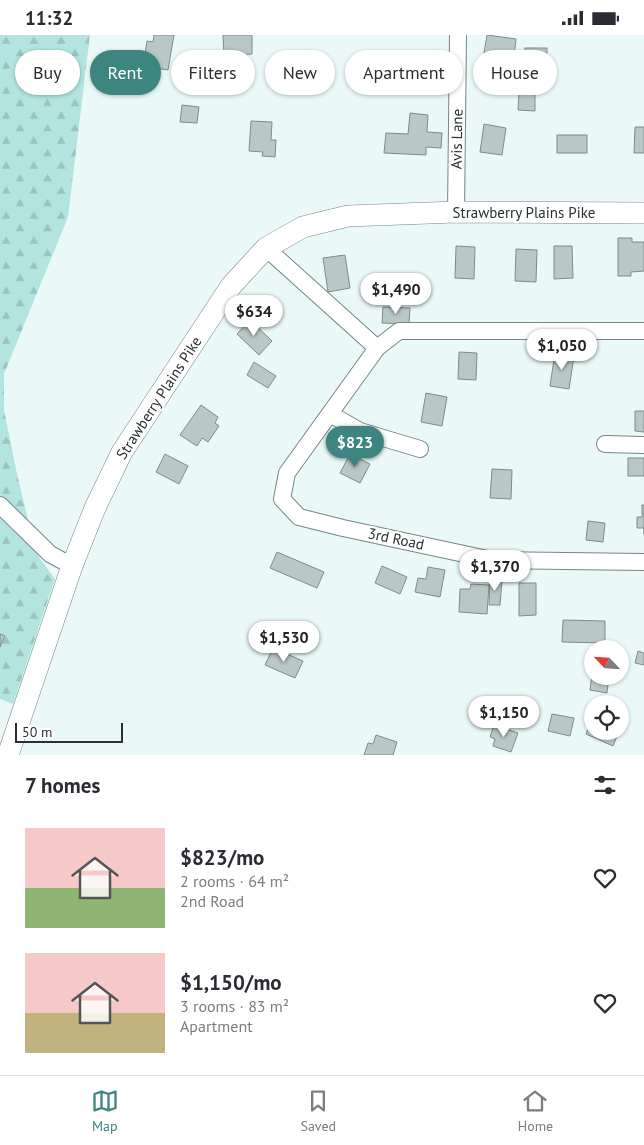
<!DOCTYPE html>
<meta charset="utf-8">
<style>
:root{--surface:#fff;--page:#f7f7f7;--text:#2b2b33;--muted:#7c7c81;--line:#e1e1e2;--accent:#3d8580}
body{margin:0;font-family:"PT Sans",sans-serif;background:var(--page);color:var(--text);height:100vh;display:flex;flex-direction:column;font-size:19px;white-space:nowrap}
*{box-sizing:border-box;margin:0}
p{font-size:16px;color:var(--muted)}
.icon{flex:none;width:28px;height:28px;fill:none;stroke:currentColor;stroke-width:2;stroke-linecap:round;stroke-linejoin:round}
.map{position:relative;height:720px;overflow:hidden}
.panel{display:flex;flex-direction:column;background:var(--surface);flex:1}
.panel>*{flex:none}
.top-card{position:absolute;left:15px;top:15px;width:615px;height:45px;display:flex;gap:10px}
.needle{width:32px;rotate:295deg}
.fabs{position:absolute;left:584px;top:605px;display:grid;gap:10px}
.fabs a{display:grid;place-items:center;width:45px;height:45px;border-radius:50%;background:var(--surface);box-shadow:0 1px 4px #0004;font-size:25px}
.scale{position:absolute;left:15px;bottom:12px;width:108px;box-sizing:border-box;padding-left:5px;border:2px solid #2a2f2f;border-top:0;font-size:14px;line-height:18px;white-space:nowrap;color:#2a2f2f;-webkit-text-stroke:4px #fff;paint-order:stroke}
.price{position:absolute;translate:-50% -42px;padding:0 11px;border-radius:18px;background:#fff;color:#222;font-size:16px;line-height:32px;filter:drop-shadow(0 1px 2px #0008)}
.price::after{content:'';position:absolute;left:50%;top:30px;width:15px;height:11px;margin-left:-8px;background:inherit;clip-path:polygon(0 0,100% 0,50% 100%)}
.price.on{background:var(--accent);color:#fff}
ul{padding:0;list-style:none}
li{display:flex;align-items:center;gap:15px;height:125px;padding:0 25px}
li span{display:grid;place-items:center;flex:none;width:140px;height:100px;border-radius:0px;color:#555}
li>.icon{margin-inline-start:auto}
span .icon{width:60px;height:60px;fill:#fffc;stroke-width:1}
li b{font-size:21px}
h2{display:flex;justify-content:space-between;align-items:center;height:60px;padding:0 25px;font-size:21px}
.tag{padding:0 18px;border-radius:22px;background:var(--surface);box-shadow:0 1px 4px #0004;font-size:18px;line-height:45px}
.tag.on{background:var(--accent);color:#fff}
.status{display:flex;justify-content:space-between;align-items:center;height:35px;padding:0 25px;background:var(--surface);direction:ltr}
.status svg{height:14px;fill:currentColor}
.menu{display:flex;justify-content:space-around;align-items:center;height:70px;border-top:1px solid var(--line);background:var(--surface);font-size:14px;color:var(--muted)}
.menu a{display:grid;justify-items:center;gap:2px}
.menu .on{color:var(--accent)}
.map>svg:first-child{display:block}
.forest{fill:url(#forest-firs)}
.building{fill:#b9c7c6;stroke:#7f8c8b}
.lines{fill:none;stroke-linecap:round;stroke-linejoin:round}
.minor-casing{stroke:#788584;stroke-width:18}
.tertiary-casing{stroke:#788584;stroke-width:22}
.minor{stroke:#fff;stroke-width:16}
.tertiary{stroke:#fff;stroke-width:21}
.labels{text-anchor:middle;stroke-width:4.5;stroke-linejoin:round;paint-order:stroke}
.street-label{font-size:15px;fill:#2a2f2f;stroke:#fff}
</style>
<div class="status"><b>11:32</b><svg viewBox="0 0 49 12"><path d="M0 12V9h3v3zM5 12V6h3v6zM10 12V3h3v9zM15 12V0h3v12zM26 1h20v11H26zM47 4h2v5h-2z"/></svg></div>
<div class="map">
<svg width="644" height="720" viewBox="0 0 644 720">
<defs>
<pattern id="forest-firs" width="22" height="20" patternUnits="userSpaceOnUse" patternTransform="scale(1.25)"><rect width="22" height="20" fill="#b3e4e0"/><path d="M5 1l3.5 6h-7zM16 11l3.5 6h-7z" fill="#9ac4c0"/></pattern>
</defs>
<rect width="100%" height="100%" fill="#eaf9f7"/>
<path class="forest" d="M0,0H90L68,182L4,339V375L17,439L36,518L55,544L13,669L0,664Z"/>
<g class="building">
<path d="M154,0H174L168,35L143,31L147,6L153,7Z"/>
<path d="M223,0H252V19L224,20Z"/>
<path d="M487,0L516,4L514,22L484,18Z"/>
<rect x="525" y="13" width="22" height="17"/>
<path d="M519,58H535V76L518,75Z"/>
<path d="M182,70L199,72L197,88L180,87Z"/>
<path d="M410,78L428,80L427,97L442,98L441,113L426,112V120L384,118L386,98L408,99Z"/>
<path d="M251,86L272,87L271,105H276L275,122L262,121L263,117L249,116Z"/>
<path d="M484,89L506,93L502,120L480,117Z"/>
<path d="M635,92H644V118H634Z"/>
<rect x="557" y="100" width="30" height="18"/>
<path d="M618,203H632V207H644V236L631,237V241H618Z"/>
<path d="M456,211L475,212L474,244L455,243Z"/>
<path d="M554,211H572L573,243L554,244Z"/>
<path d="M516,214L537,215L536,247L515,246Z"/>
<path d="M345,220L350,253L328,257L323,223Z"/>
<path d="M383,272L410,273L409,289L382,288Z"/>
<path d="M250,285L272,306L259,320L237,299Z"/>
<path d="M459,317L477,318L476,345L458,344Z"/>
<path d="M555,318L574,321L569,354L550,351Z"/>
<path d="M254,327L276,341L268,353L247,340Z"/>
<path d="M426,358L447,362L442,391L421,387Z"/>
<path d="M201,370L218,382L215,388L219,391L208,407L202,403L197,411L180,400Z"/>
<path d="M635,376H644V397L635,396Z"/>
<path d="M165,419L188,431L179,449L156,437Z"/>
<path d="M350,419L370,429L360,448L340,438Z"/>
<rect x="628" y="423" width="16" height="18"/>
<path d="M492,434L512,435L511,464L490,463Z"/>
<path d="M642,470H644V499V493H637V482H642Z"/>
<path d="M588,486L605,488L603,507L586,505Z"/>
<path d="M277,517L324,537L317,553L270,533Z"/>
<path d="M382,531L407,542L400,559L375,548Z"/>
<path d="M428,532L445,535L440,562L415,557L418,543L426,544Z"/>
<path d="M490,544L502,545L500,570H489Z"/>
<path d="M519,548H536V580L519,581Z"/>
<path d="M471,549L489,550L487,579L459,577L460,554H470Z"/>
<path d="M563,585L605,586V608L562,607Z"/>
<path d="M0,599L5,601L0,612Z"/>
<path d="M273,613L303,626L295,643L265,630Z"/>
<path d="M638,616L644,618V630L635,628Z"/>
<path d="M592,639V641H609L607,658L590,655Z"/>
<path d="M552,679L574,683L570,701L548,696Z"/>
<path d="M592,684V696H619L613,711L586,699Z"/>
<path d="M494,690L518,698L511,717L493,711L495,704L490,702Z"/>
<path d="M376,700L397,707L393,720H364L368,708L373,709Z"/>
</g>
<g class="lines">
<defs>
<g id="minor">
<path d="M456,177L458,0"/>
<path d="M266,213L377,313L399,296H644"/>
<path d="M377,313L287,438L282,464L299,482L343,493L492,525L644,527"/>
<path d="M330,379L360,396L420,414"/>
<path d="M605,409L644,410"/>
<path d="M0,470L50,519L72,531"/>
</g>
<path id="tertiary" d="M8,720L72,531L95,473L122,417L231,251L266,213L303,192L348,181L456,177L644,178"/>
</defs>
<use href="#minor" class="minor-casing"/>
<use href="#tertiary" class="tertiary-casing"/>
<use href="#minor" class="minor"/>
<use href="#tertiary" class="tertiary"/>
</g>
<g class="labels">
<g class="street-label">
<text transform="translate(457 104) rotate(-89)" y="5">Avis Lane</text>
<text x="524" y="183">Strawberry Plains Pike</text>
<text transform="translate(159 363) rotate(-57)" y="5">Strawberry Plains Pike</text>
<text transform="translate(396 504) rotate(12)" y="5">3rd Road</text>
</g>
</g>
</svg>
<div class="fabs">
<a><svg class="needle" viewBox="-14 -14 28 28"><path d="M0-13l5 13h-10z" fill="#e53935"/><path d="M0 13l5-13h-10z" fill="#7c7c81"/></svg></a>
<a><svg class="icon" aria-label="locate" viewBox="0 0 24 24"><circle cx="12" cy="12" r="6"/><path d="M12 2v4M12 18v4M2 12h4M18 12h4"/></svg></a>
</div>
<div class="scale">50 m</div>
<b class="price" style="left:396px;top:280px">$1,490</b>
<b class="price" style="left:254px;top:302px">$634</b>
<b class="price" style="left:562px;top:336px">$1,050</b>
<b class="price on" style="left:355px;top:433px">$823</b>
<b class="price" style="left:495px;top:557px">$1,370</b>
<b class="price" style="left:284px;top:628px">$1,530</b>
<b class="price" style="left:504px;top:703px">$1,150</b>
<div class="top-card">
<a class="tag">Buy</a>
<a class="tag on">Rent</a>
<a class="tag">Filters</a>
<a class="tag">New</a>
<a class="tag">Apartment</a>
<a class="tag">House</a>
</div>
</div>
<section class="panel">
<h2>7 homes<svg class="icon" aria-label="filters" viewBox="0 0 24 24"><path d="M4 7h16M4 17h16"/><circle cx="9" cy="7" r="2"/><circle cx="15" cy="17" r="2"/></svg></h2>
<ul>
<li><span style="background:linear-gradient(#f6c9c9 60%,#8fb573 0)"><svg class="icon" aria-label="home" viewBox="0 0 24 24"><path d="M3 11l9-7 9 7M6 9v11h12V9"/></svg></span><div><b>$823/mo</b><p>2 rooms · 64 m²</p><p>2nd Road</p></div><svg class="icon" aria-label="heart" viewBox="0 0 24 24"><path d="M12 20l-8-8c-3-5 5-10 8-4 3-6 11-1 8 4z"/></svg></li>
<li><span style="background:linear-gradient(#f6c9c9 60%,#c2b280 0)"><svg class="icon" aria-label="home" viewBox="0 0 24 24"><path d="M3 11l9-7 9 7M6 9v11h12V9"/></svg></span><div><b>$1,150/mo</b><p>3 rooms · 83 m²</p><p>Apartment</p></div><svg class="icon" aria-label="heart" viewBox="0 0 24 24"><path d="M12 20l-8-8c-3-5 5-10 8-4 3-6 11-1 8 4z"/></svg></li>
</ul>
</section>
<nav class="menu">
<a class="on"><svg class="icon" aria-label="map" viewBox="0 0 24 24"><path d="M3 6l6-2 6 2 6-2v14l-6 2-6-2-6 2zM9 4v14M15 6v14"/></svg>Map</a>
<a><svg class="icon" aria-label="saved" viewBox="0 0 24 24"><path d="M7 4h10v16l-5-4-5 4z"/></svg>Saved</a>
<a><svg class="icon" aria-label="home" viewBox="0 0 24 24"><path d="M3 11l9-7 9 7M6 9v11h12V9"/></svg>Home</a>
</nav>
